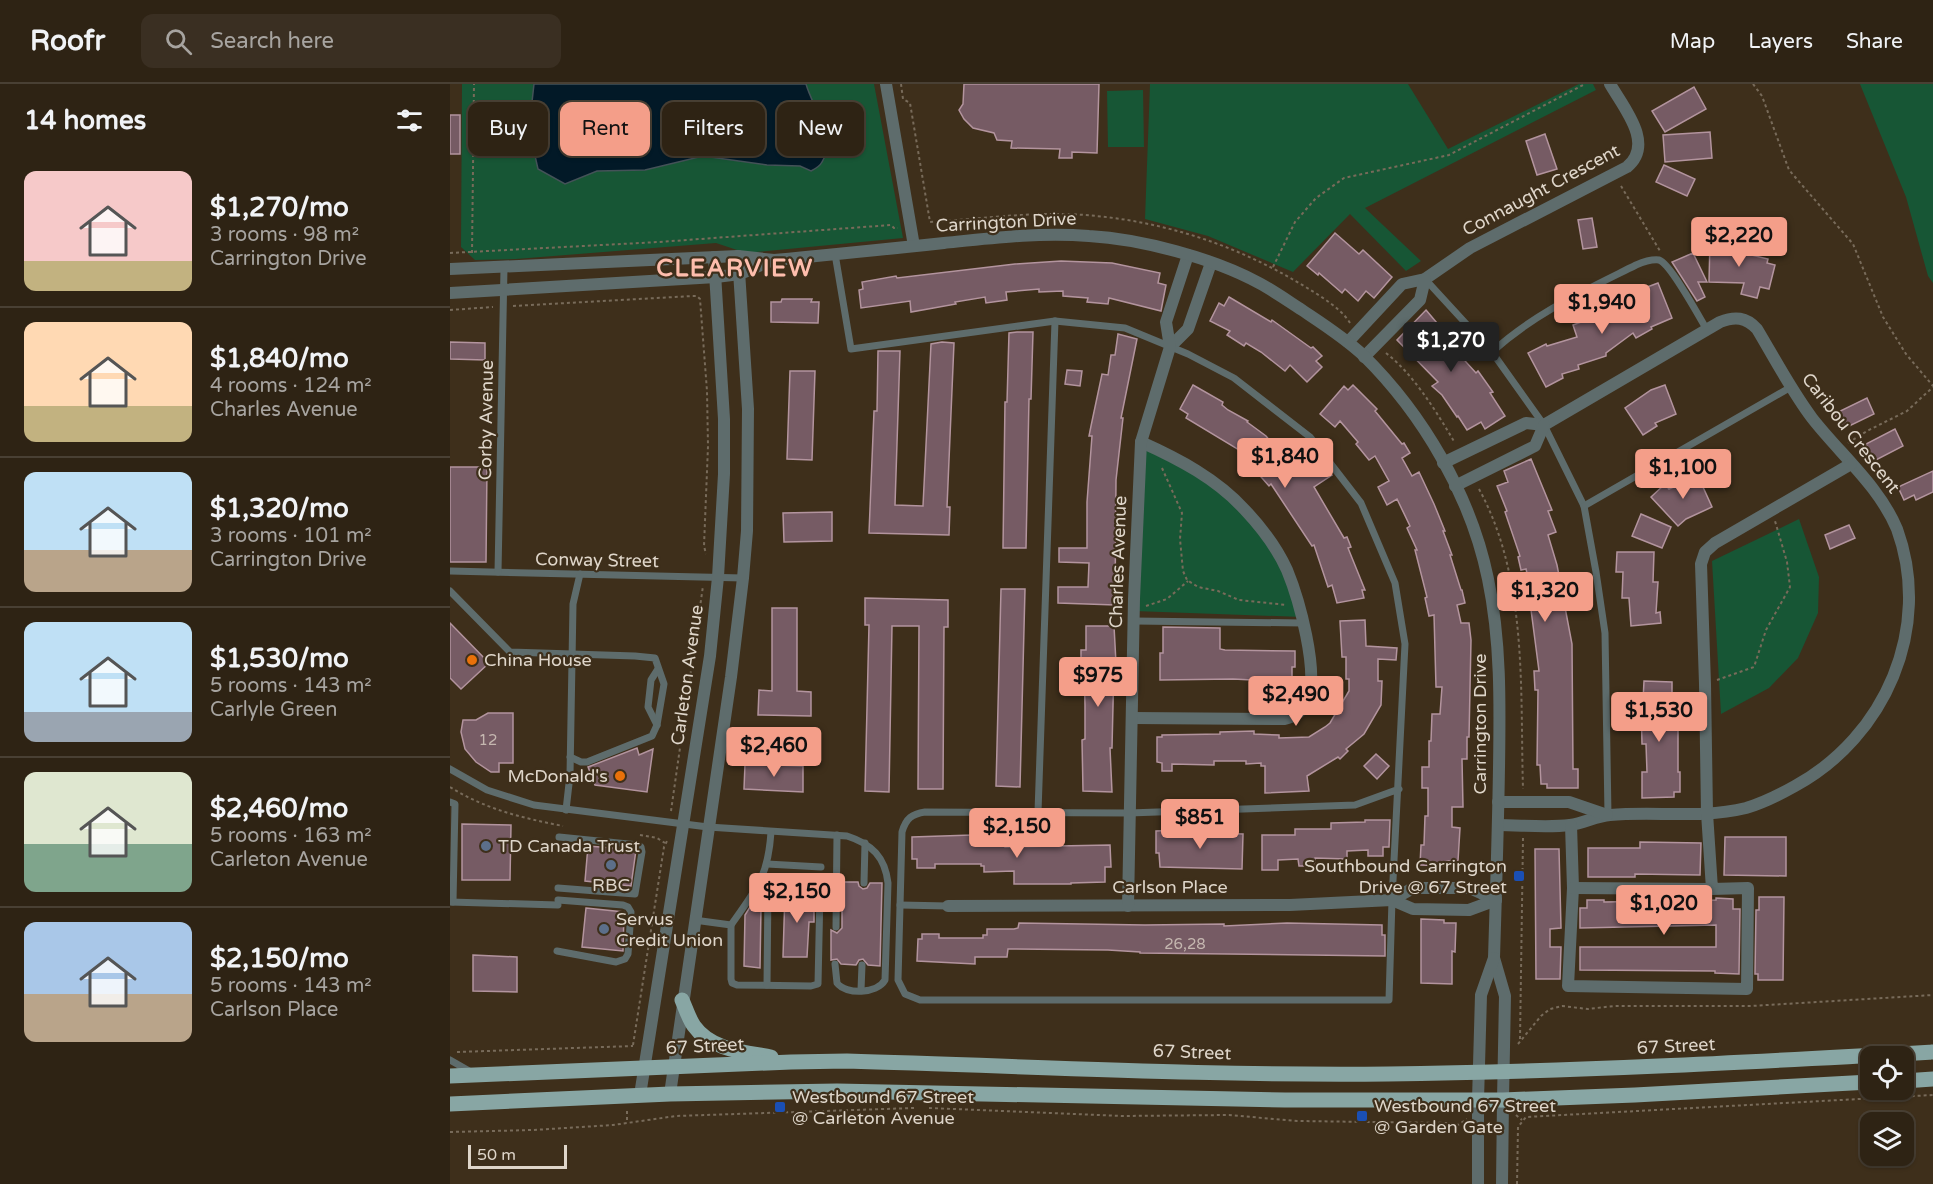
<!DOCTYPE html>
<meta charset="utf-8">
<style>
:root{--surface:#2e2314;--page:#3a2f22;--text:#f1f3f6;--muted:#a7a4a0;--line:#494034;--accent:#f49e89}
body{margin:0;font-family:"Varela Round",sans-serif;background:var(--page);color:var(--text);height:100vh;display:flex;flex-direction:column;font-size:22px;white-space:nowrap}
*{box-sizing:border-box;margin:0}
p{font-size:20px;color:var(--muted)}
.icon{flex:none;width:33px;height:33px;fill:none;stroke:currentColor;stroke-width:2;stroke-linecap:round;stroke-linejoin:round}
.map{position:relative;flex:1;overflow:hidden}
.sheet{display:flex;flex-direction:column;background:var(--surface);width:450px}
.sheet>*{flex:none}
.banner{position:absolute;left:18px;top:18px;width:570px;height:54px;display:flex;gap:12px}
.tools{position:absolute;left:1410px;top:962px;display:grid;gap:12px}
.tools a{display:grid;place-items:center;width:54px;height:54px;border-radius:12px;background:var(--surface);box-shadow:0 2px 4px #0004,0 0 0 2px var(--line);font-size:30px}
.scale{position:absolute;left:18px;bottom:15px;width:99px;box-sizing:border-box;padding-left:6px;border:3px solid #dfd6ca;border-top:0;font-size:16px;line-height:21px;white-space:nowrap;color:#dfd6ca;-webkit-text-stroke:4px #3e2f1b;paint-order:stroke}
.price{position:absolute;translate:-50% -51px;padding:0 14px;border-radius:6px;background:var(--accent);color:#111;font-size:20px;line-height:39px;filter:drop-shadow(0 2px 3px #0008)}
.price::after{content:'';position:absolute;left:50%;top:36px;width:18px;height:14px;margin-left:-9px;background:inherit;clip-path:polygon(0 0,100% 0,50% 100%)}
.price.selected{background:#222;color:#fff}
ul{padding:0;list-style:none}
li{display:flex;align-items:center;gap:18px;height:150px;padding:0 24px}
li+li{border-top:2px solid var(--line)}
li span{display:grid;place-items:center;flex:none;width:168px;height:120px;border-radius:12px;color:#555}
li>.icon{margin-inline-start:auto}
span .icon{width:72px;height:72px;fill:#fffc;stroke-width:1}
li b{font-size:26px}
h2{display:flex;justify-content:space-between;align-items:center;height:72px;padding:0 24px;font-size:26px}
.tag{padding:0 21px;border-radius:12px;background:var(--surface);box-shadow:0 2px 4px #0004,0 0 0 2px var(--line);font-size:21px;line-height:54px}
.tag.selected{background:var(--accent);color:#111}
header{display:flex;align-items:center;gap:36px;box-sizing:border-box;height:84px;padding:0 30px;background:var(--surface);border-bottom:2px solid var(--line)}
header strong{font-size:28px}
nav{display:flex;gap:33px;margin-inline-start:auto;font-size:21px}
.search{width:420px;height:54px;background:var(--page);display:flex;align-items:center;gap:15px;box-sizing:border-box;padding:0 21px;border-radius:12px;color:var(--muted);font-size:22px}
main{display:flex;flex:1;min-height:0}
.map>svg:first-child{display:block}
.green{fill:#175635}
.water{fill:#021927;stroke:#445258;stroke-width:1.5}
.building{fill:#765b64;stroke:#b3949e;stroke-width:1.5}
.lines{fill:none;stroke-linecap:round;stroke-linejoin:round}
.path{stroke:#786b5a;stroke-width:2;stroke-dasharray:3 3;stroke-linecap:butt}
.service{stroke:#5e6c6c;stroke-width:7}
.minor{stroke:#5e6c6c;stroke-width:12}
.tertiary{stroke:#5e6c6c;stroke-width:12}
.primary{stroke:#88a6a4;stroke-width:15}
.food-dot{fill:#e8710a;stroke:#3e2f1b;stroke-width:2}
.service-dot{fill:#5c6f8a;stroke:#3e2f1b;stroke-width:2}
.transit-dot{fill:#1a4fb4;stroke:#3e2f1b;stroke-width:2}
.labels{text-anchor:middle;stroke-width:4.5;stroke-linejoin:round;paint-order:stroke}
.number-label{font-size:15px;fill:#c5b7b0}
.street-label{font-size:18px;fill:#dfd6ca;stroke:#3e2f1b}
.poi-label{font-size:18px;fill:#dfd6ca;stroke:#3e2f1b;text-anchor:start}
.district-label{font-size:24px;font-weight:bold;letter-spacing:1.5px;fill:#febdac;stroke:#3e2f1b}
</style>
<header>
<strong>Roofr</strong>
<div class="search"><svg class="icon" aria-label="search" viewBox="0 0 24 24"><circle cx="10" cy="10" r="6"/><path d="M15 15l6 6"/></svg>Search here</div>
<nav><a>Map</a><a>Layers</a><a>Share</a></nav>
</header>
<main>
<section class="sheet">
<h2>14 homes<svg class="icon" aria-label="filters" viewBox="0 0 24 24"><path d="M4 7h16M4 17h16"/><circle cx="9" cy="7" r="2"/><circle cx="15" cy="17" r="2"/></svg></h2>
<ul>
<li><span style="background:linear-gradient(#f6c9c9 75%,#c2b280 0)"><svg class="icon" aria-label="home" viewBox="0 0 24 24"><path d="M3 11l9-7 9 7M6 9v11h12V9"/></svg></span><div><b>$1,270/mo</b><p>3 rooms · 98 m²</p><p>Carrington Drive</p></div></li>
<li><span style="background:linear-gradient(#ffd9b3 70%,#c2b280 0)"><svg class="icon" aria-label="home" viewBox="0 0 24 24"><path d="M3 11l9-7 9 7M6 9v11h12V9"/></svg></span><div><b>$1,840/mo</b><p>4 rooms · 124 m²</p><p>Charles Avenue</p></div></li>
<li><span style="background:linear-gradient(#bfe0f5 65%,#b9a48a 0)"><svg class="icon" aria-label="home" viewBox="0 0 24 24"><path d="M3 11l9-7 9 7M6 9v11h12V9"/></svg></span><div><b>$1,320/mo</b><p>3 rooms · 101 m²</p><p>Carrington Drive</p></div></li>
<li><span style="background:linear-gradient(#bfe0f5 75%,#9aa5b1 0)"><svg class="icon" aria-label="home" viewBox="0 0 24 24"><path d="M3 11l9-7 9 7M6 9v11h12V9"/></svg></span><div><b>$1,530/mo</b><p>5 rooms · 143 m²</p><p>Carlyle Green</p></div></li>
<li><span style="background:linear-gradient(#dfe7d0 60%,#7fa58c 0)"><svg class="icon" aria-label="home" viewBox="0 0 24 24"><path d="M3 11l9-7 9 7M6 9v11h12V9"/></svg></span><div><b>$2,460/mo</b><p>5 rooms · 163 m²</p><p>Carleton Avenue</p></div></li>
<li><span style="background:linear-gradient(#a9c7e8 60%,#b9a48a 0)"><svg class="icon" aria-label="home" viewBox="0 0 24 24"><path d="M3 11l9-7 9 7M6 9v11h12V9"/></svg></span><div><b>$2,150/mo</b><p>5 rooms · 143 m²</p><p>Carlson Place</p></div></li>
</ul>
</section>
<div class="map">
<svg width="1483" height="1100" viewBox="0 0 1483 1100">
<rect width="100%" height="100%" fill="#3e2f1b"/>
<g class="green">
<path d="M12,0H424L453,154L296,169L266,159L66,175L25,176L11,163Z"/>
<path d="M700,0H958L998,65L1129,0H1143L1146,6L915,124L971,177L956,187L900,130L843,188L758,152L695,135Z"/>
<path d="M1410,0H1483V199L1478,192L1456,113Z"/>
<path d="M693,6L694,63H658L657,7Z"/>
<path d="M691,358L769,402L821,459L852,533L684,527Z"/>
<path d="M1349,435L1369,493L1368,529L1348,574L1319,604L1271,630L1262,477Z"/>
</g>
<path class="water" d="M84,0H356C362,22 387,55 372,78C370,82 365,85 361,87L350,82L317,81L253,72L195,86L147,87L115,100L88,85L79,45Z"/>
<g class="building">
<path d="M514,0H649L647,69L622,68V74H609L610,65L561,64L562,57L547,56L544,49L523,44L514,35L509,26L513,20Z"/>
<path d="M1244,3L1256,25L1215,48L1202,27Z"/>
<rect x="0" y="31" width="10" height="39"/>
<path d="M1260,48L1262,74L1215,78L1213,51Z"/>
<path d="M1095,50L1107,85L1087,91L1076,57Z"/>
<path d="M1214,81L1245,95L1237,112L1206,98Z"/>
<path d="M1142,134L1147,163L1133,165L1128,136Z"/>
<path d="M885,149L909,170L913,166L942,193L924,214L916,207L908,217L895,205L892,209L869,189L868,191L857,182Z"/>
<path d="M1260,157L1285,158V167L1318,175L1317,179L1325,181L1319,205L1310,203L1307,214L1291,210L1294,199L1259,198Z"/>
<path d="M1243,169L1257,198H1248L1255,213L1247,217L1222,178Z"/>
<path d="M611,177L662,179L710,189L708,199L716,201L711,227L659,214L658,220L637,218L638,214L613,212V207L589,208V205L556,208L557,216L536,219L535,213L505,218L506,220L461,228L460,217L411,224L409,206L413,205L412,198L446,192L447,194L565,180Z"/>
<path d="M1208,199L1222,234L1201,243L1202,245L1186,254L1183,249L1156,269V272L1128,281L1129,285L1112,290L1113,294L1096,303L1078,269L1096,260L1097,262L1127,253L1123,241L1153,230L1193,207L1192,205Z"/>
<path d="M779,213L821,238L822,236L861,264L863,263L872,272L866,277L872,283L857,298L840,281L835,287L811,268L796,259L794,262L777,251L780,247L760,237L769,219L774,222Z"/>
<path d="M332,215H362L361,218H369L368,239L321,238V218H331Z"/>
<path d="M976,226L1009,265L1006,267L1026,289L1028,287L1043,308L1040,309L1055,332L1035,345L1031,338L1017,346L1008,332L1007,333L992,311L982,302L988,298L947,256Z"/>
<path d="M567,248H583L581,315H579L576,464H553L555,318H557L559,249Z"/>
<path d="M668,250L687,255L671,334H673L666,396L665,521L608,519V503H638L639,479L609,478V464H637V418L642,352H639L641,342L652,290L658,291L661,271H665Z"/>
<path d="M0,258L35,259V276L0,275Z"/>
<path d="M492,258L504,259L497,423H500L499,451L419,449L424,327H427L428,267H450L445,421L473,422L481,260Z"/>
<path d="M617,286L632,287L630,302L615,300Z"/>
<path d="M340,287H365L362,376L337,375Z"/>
<path d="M743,301L773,318L772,321L778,326L798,337L797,338L816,352L836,376L838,374L853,391L873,379L882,391L864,403L894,454L897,453L901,463L898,464L915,506H912L914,514L887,519L882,501L878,503L864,461L862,462L821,400L819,402L812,394L799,380L802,377L786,364L736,334L738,330L730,325Z"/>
<path d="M903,301L927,325L925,327L952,360L954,359L960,369L952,374L962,392L969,388L984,420L995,447H993L1002,471H1000L1011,506H1012L1015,519L1007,521L1011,539H1019L1021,556L1019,653H1017V675H1012L1013,723H1002V743L1010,744L1008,777H997V782L970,781L971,761H974L975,732H978V704H972V683H979V657H981L982,630H990L992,603H986L984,531L979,532L975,514L977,513L965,466H967L957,444L960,442L947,415L937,421L928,403L939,397L925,372L919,376L906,360L908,358L890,337L885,343L870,330L894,302L898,306Z"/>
<path d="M1215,301L1226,330L1205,339L1207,342L1193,351L1175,324L1201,306Z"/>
<path d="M1417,314L1424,330L1391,346L1384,330Z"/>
<path d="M1445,345L1453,362L1424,377L1416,360Z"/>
<path d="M1081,375L1102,426L1098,427L1106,448L1098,451L1107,481L1122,560L1123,685H1128V704H1097V700H1091L1090,681H1087L1088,606H1085L1084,587H1089L1080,518H1084L1076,485L1071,486L1068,473L1070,472L1055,428L1057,427L1047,402L1058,398L1054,387Z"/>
<path d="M0,383H37L36,478H0Z"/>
<path d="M1483,387V408L1466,416L1464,411L1454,416L1448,403Z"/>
<path d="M1248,392L1262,423L1236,435L1228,442L1201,413L1215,400L1219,405Z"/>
<path d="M382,428V457L334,458L333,429Z"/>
<path d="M1191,430L1221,443L1212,464L1182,452Z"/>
<path d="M1399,441L1405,454L1380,465L1375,451Z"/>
<path d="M1167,468H1204L1203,498H1208L1206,529L1210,528L1211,539L1181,542L1179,514H1172L1173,488H1166Z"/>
<path d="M551,505H575L570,703L546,702Z"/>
<path d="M415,514L498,516V543H494L493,705H468L469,542H442L439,708L415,707L419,541H415Z"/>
<path d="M322,524H347V607L361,608V632L308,631L309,606L322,607Z"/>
<path d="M915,536L916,562L947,564L946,576L928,575V597H932L931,621L914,650L896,665L898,667L890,675L888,673L857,692L859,707L815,709V682H811V679L796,680V677H764V681L722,680V687H712V679L707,678V653H712V651L770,650V648L804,647V650L829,651V654L859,653L875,643L880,639L899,607V595H896V573H892L890,537Z"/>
<path d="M0,539L39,579L11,605L0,594Z"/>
<path d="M636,542H664L666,579H664L662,664H660L662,708L633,707L632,656L635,655V621L634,579H631V566H636Z"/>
<path d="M713,543L770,544V565L775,566L845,567V583H842V598L783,595L710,596V569H713Z"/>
<path d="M1194,597L1222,598V612H1218L1219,640L1228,641V688H1230V708H1224V713L1192,714V688H1197L1196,660H1192L1191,617H1193Z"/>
<path d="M38,629H63V679H49V688H41L26,678L15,665L11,648L13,636H26Z"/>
<path d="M187,664L189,671L203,665L197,708L145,701L138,683Z"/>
<path d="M926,670L939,682L927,695L914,682Z"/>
<path d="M295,680L353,682V708L294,705Z"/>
<path d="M915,736H940L939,763H933V772H918V766L897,767V775L865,774V782H849L848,775L828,776V786H812V751H845V745H881V739L915,738Z"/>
<path d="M12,740L61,741L60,796H12Z"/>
<path d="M732,746V748L793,750L792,785L710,783L709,769H706V747Z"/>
<path d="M522,751V760L555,759V763L660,761L661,783H655V798L621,799V800H564V787L534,788V782H531V780H485V784H467V775H462V753Z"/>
<path d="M1275,753H1336V792L1274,791Z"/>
<path d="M1190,758L1251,759L1250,791L1185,790V793H1138V764H1190Z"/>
<path d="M138,762L186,766L181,802L135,797Z"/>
<path d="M1085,765H1109L1111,844L1100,845V863H1111L1110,895H1086Z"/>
<path d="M392,798H408L409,802L413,805L417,804L420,799H432L430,882L418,881L413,875L409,876L406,881L391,880L387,875L381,876V846L387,849L392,844Z"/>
<path d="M335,808H356L364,816V838H359L357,873H333Z"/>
<path d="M1309,813H1334L1333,896H1308V890H1305L1306,826H1309Z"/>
<path d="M1266,814L1283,815V825H1290L1289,890L1265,889V887L1130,886V863H1266V841L1130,844V824H1137V816H1154V818L1266,816Z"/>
<path d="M300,823H311L310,884L294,882L295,831Z"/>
<path d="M136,824L174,828L173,867L132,863Z"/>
<path d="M971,835L994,836V839H1006L1005,868L1002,867V900L971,899Z"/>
<path d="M569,839L695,841L774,840V842L837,839L932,841V851H935V872L690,869V868L658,866L558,865L557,873H525V880L467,877L468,855H472V850H489V854H533V851H537V845H564L568,844Z"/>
<path d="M23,871L67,873V908L23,907Z"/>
</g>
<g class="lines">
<g class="path">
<path d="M451,0L453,15L460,19L480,138C525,135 572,129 617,130C696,133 773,155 842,195C859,205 890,222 900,239"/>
<path d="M1303,0L1312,12L1339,86L1403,160L1433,233L1456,270L1483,302"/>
<path d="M1171,102L1210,167"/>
<path d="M0,169L209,158L441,141L444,144H448"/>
<path d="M22,169L24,0"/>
<path d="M823,183L845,138L866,114L894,94L999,71L1135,0"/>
<path d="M63,222L242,212H247L250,215L257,307L258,362L254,462L256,470"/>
<path d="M0,226L43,223"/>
<path d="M936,269C964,291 986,327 1005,359"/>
<path d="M1398,359L1417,347L1457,327L1483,303"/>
<path d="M712,384L732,429L730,455L733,487L737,496L748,503L768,507L789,516L837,521"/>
<path d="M1029,405C1078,495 1070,606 1073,705"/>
<path d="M696,522L717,515L738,497"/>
<path d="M1267,596L1304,583L1316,546L1340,503L1337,478L1325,437"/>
<path d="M0,703C35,725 72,734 113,742"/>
<path d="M221,727L253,502"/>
<path d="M190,751L207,754L215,759"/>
<path d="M1070,955L1073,754"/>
<path d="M1068,960L1091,932L1100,925L1112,922L1138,925L1164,922H1301L1483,911"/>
<path d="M183,961L214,763L217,757"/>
<path d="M7,968L183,962"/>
<path d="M479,1024L671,1032L779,1031L847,1037L1002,1039L1008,1041L1017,1035"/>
<path d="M177,1027V1039"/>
<path d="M1066,1031L1072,1036"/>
<path d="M0,1048L83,1046L163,1041L226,1032L464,1024"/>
<path d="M1067,1100L1068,1043L1076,1033L1483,1011"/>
</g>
<g class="service">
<path d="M385,170L401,265L605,237L675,244L738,270L784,294L860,353L911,419L945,499L955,560L942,816L939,916H470L455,910L448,896L452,748C456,734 462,730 475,728L679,729L905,721L949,705"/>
<path d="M975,195L1042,268L1094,341L1134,422L1146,488L1155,549L1158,731"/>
<path d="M1042,268C1085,229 1134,207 1186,181C1193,178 1201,175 1209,176C1220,179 1250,234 1257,246"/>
<path d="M1134,422L1341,303"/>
<path d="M0,487L293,494"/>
<path d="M48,488L54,184"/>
<path d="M0,507L60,568L185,572L205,574L214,600L207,641L202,652L137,678H131L120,673"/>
<path d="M684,537L853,539"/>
<path d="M207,641L198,623L201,596L208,585"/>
<path d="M0,685L37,706L84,721L258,743L397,752C422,760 435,773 438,799L435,896C427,910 396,911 387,899L385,880"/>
<path d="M0,718L5,720L3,818"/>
<path d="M116,726L120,691L123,520L130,490"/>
<path d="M588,728L605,237"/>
<path d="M317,780L371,783"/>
<path d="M414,799L415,759"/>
<path d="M108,804L185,810L192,768L191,763L188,761L109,753"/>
<path d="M0,818L108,821"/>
<path d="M450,821L498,822"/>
<path d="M244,836L281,841V895L282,899L287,901L361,902L368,900L370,808C356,795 328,808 310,800"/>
<path d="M281,841C306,805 318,794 321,748"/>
<path d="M386,843L387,751"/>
<path d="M107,867L166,878L175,875L178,870L181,828L178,823L173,821L108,816"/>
<path d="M317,901L318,802"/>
<path d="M411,906L412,881"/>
<path d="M0,976L21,988"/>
</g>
<g class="minor">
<path d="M898,258L952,200L975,195L1020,164L1177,83C1205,60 1174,24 1160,0"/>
<path d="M720,263L738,245L761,179"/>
<path d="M914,273L970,216L975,195"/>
<path d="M993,379L1076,339L1094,341L1270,238C1285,232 1296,233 1307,245C1325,275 1341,306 1362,334C1390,370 1429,402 1447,445C1483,544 1435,653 1345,702C1329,711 1313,719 1296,724C1251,735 1205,727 1160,731C1147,732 1134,739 1120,741C1097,744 1071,741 1048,741"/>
<path d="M1005,402L1085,362L1094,341"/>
<path d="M682,634L834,635C844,633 854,627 858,616C869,587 849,515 837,486C827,464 811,443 795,426C767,395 729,375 691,358"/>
<path d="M1048,718H1119L1157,731"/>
<path d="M1121,741L1123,804L1118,902L1297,905L1298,804L1262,805L1257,729L1255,600L1251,480L1255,468L1265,459L1401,380"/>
<path d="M1123,804L1262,805"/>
<path d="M942,816L963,804H1020L1046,816"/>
<path d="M498,822L840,821L942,816L963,825L1019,826L1046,816"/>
<path d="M678,822L684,515L691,358L720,263L716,238L738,171"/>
<path d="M1028,1100V1016"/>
<path d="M1052,1100L1053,1016"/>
</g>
<g class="tertiary">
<path d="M436,0L464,162"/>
<path d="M0,185L288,172L324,176C380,171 437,165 494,159C542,154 590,148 639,152C691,155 763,174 809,199C824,207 838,217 852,226C873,240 895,254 913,271C973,330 1021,412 1038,495C1051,557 1050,620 1049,684C1048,747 1046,810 1044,874L1055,912L1053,1016"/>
<path d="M0,209L266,193L290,190L323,176"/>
<path d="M220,1010L281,593L293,494L297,447L298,325L288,172"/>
<path d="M190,1011L260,572L268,493L274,390V335L264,173"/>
<path d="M1028,1016L1031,911L1044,874"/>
</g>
<g class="primary">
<path d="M232,916C236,925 239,935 244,942C261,966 294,968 321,973"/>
<path d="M0,992L341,978L397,977C577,982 758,992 938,990C1120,988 1301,978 1483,968"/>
<path d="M1454,997L1483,995"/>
<path d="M0,1020L220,1010L387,1007L835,1016H1053L1185,1011L1420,998"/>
</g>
</g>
<g class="food-dot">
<circle cx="22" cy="576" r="6"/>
<circle cx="170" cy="692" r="6"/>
</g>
<g class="service-dot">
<circle cx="36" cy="762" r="6"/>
<circle cx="161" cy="781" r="6"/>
<circle cx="154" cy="845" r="6"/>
</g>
<g class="transit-dot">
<rect x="1063" y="786" width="12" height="12" rx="3"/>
<rect x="324" y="1017" width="12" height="12" rx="3"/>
<rect x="906" y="1026" width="12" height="12" rx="3"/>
</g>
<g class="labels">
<g class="number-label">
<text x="38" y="661">12</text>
<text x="735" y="865">26,28</text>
</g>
<g class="street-label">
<text transform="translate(1091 106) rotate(-28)" y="6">Connaught Crescent</text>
<text transform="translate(556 138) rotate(-3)" y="6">Carrington Drive</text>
<text transform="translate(36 336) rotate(-89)" y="6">Corby Avenue</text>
<text transform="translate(1401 349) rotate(52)" y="6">Caribou Crescent</text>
<text transform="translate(147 476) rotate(1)" y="6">Conway Street</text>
<text transform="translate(668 478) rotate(-88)" y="6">Charles Avenue</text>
<text transform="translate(237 591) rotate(-82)" y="6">Carleton Avenue</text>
<text transform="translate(1030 640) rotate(-90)" y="6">Carrington Drive</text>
<text x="720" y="809">Carlson Place</text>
<text transform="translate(255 962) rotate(-3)" y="6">67 Street</text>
<text transform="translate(1226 962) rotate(-3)" y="6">67 Street</text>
<text transform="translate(742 968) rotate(2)" y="6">67 Street</text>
</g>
<g class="poi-label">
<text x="34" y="582">China House</text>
<text x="158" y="698" text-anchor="end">McDonald's</text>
<text x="48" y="768">TD Canada Trust</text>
<text x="1057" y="788" text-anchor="end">Southbound Carrington<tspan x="1057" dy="21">Drive @ 67 Street</tspan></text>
<text x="161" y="807" text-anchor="middle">RBC</text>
<text x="166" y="841">Servus<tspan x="166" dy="21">Credit Union</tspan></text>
<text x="342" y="1019">Westbound 67 Street<tspan x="342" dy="21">@ Carleton Avenue</tspan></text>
<text x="924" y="1028">Westbound 67 Street<tspan x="924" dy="21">@ Garden Gate</tspan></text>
</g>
<g class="district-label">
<text x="285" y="192">CLEARVIEW</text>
</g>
</g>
</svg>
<div class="tools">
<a><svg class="icon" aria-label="locate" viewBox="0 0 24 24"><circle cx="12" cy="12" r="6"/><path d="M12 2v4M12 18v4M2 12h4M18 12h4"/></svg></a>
<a><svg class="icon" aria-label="layers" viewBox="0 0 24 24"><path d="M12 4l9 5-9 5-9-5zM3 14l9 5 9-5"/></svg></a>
</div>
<div class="scale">50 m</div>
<b class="price" style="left:1289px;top:184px">$2,220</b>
<b class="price" style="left:1152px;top:251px">$1,940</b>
<b class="price selected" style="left:1001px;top:289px">$1,270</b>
<b class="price" style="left:835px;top:405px">$1,840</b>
<b class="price" style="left:1233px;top:416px">$1,100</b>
<b class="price" style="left:1095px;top:539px">$1,320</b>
<b class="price" style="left:648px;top:624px">$975</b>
<b class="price" style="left:846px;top:643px">$2,490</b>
<b class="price" style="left:1209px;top:659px">$1,530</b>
<b class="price" style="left:324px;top:694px">$2,460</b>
<b class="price" style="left:750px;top:766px">$851</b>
<b class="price" style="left:567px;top:775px">$2,150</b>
<b class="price" style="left:347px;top:840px">$2,150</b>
<b class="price" style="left:1214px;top:852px">$1,020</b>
<div class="banner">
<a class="tag">Buy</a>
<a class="tag selected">Rent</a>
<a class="tag">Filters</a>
<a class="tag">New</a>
</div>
</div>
</main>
